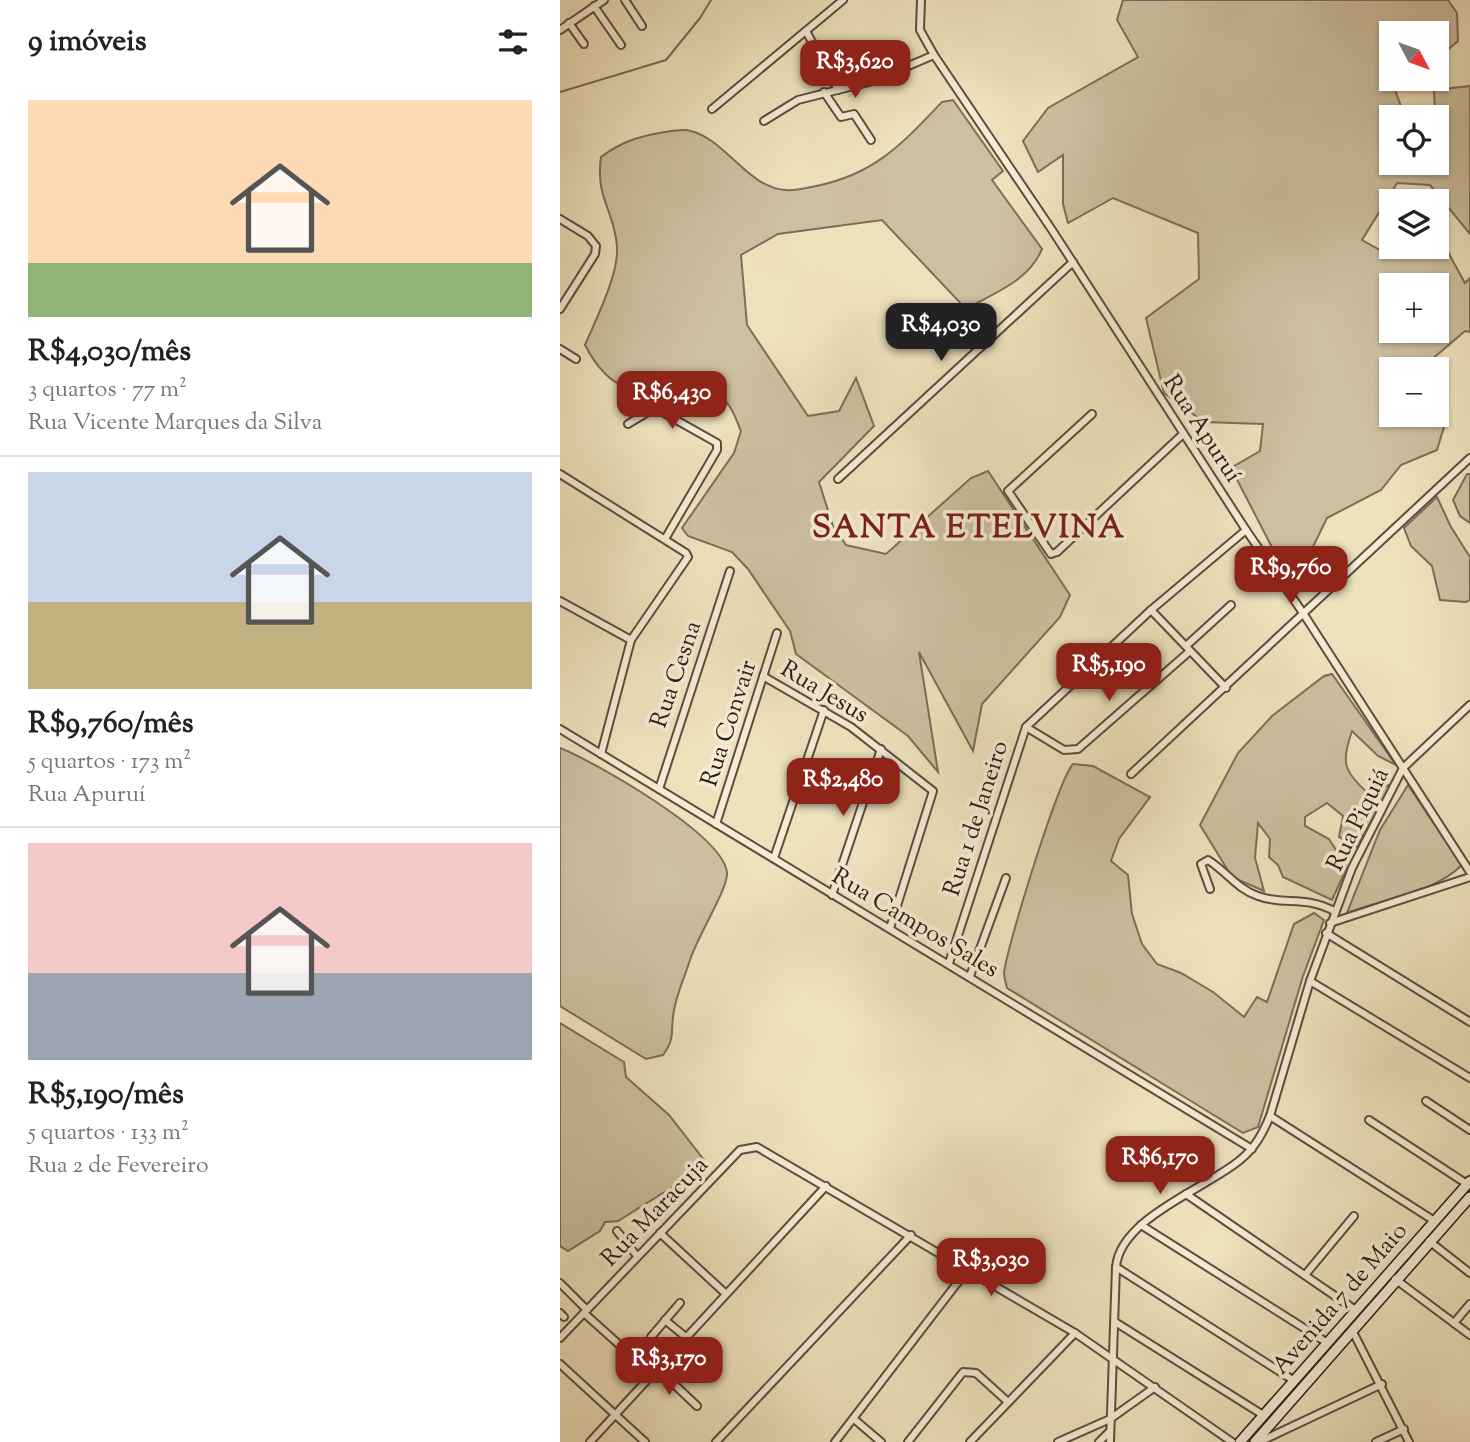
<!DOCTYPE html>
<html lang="pt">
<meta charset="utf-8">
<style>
:root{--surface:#fff;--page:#f6f6f6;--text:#222;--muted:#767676;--line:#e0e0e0;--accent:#8f2418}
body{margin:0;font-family:"Sorts Mill Goudy",serif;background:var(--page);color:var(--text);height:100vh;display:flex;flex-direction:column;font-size:26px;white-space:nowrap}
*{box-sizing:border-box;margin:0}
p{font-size:23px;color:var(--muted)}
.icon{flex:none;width:38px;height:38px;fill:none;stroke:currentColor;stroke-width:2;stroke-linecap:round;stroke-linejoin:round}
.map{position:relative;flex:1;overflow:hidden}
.panel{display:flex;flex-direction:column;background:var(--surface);width:560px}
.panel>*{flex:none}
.needle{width:46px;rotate:131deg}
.tools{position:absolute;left:819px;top:21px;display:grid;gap:14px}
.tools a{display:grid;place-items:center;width:70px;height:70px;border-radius:0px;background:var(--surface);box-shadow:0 2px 5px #0004;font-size:35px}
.price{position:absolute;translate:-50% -60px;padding:0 16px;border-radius:14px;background:var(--accent);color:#fff;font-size:23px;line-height:46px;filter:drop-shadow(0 2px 4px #0008)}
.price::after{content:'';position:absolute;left:50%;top:42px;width:21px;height:16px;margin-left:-10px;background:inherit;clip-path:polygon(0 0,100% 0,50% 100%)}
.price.on{background:#222;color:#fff}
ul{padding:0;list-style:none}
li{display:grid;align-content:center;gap:14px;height:371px;padding:0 28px}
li+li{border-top:2px solid var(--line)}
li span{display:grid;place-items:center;height:217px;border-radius:0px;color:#555}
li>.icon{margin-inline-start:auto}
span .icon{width:126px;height:126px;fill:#fffc;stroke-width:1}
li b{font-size:30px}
h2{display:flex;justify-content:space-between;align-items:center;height:84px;padding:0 28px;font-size:30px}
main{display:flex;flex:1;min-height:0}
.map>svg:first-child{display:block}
.green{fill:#cdc0a0;stroke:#7d6d5a;stroke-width:2;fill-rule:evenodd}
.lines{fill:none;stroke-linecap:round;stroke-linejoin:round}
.stream{stroke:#796957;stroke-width:2}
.minor-casing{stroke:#5d4c3e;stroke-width:10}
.secondary-casing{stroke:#2d1a14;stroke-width:12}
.minor{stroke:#f4ecd4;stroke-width:6}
.secondary{stroke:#f4ecd4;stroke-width:9}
.labels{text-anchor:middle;stroke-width:7;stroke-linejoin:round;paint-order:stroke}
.street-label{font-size:24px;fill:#2d1a14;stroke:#f4ecd4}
.district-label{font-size:32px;font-weight:bold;letter-spacing:2px;fill:#7a1f14;stroke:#f4ecd4}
</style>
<main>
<section class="panel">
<h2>9 imóveis<svg class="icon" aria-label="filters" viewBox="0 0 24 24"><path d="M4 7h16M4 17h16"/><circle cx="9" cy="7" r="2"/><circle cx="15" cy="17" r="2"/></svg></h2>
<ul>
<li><span style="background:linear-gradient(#ffd9b3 75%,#8fb573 0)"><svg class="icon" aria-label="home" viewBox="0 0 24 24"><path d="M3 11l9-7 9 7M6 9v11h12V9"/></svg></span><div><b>R$4,030/mês</b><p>3 quartos · 77 m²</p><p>Rua Vicente Marques da Silva</p></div></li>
<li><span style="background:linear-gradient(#c9d6e8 60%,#c2b280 0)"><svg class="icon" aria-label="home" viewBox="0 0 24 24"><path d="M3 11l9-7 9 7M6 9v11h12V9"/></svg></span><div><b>R$9,760/mês</b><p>5 quartos · 173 m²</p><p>Rua Apuruí</p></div></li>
<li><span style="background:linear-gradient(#f6c9c9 60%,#9aa5b1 0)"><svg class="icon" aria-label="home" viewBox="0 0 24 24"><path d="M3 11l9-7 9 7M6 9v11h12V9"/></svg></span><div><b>R$5,190/mês</b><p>5 quartos · 133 m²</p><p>Rua 2 de Fevereiro</p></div></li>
</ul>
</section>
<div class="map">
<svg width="910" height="1442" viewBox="0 0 910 1442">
<rect width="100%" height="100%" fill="#eee2bd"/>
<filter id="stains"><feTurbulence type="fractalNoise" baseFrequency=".00286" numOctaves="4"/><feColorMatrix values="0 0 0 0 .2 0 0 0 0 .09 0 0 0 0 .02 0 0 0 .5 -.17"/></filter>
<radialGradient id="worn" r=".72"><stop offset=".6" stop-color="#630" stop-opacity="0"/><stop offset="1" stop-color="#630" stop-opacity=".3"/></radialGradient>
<g class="green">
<path d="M563,0H888L897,13L898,41L877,59V33H831V79H835L833,85L845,117H831V163H877V117H868L875,112L874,90L910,86V234L870,185L837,183L802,240L834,258L839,247H877V232L905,283L910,278V332L905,331L870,361L865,369H831V415H875L884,427L877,450L841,465L821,490L767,518L733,588L671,468L700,451L703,424L644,422L604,393L586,318L639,279L638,233L553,198L508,223L503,204V155L478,172L463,141L488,108L578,57L557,20ZM877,285V331H831V285Z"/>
<path d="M393,100L443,171L432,180L482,249C469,281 434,293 406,309L322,220L218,234L181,255L187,325L248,416L279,411L296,378L314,426L259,482L273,526L286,545L326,554L411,478L428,471L510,595L500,617L422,704L413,751L359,652L378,772L348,736L236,654L230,631L188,569L172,552L128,536L122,528L174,453L181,431C177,422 173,408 166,402C117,361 69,430 25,345C36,319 59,274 57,247C55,211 35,199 41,157C60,143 76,137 99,133C108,132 122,128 131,131C166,140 187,187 225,190C235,191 247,188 256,186C315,174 342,144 382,102Z"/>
<path d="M907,474H910V523L900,516L893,500Z"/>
<path d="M877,497L891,527L910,557V600L906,602L880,600L872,566L851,546L844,528Z"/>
<path d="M772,674L836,765L818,756L792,731C781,762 783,771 808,793L832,784L797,847L779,837L783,816L767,803L745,817V826L769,839L787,867L772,900L723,877L718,865L709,857L710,839L698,823L695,858L704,891L672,877L640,825L678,753L712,716L764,676Z"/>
<path d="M0,748C35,762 164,835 167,873C168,889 137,937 130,960C125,976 117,993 114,1010C110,1030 116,1038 103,1055L86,1059L0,1006Z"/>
<path d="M513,764L533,766L590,797L559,839L551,861L568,875L572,914L582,944L597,964L621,973L653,992L684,1017L697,997L707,1002L734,924L754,913L764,920L743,976L698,1127L683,1133L447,988C446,984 444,977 444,973C447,946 498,781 513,764Z"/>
<path d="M848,785L902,865C874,893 823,899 787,913L820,830Z"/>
<path d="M0,1023L64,1062L66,1077L109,1115L144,1160L143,1168L58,1221L45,1222L40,1231L8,1251L0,1246Z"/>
<path d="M910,1189V1194L837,1273L692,1442H688L807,1302Z"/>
</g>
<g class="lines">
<path class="stream" d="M0,92L106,60L140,18L151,0"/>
<defs>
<g id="minor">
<path d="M65,0L82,26"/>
<path d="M361,0L360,30L374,55L492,230L686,530L743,613L910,872"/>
<path d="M34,6L61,45"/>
<path d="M9,23L24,44"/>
<path d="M0,30L44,0"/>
<path d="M246,31L278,90"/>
<path d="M264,92L281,117L294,114L311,140"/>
<path d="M152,109L283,0"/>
<path d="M204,121L238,100L313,81L374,55"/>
<path d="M0,219L28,236L36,246L35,254L0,309"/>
<path d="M0,349L16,359"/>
<path d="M532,414L448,491L491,554L497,552L623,434"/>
<path d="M68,424L95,408L157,443V450L105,539"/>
<path d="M0,474L126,553L128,557L71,640L41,754"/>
<path d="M278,479L513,262"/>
<path d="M0,601L71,640"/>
<path d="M591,610L666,688"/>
<path d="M626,646L671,605"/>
<path d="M203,676L291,727L373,791L330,928"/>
<path d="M466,727L504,750L518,749L630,651"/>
<path d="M0,729L692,1149"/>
<path d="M571,774L910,458"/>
<path d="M99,789L170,571"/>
<path d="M156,824L217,633"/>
<path d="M214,858L264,710"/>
<path d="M650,889L641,864L648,860C666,871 677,889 698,896C725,906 744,895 774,911"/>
<path d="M272,895L321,749"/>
<path d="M770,923L910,877"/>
<path d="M766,933L910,1022"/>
<path d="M389,963L466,727L591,610L686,530"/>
<path d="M410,976L446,878"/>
<path d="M750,981L910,1078"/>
<path d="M866,1101L910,1130"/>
<path d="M710,1116L873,1220"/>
<path d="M809,1120L907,1184"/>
<path d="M626,1194L794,1309"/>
<path d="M581,1225L766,1342"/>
<path d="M57,1231L77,1256"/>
<path d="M100,1233L166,1294"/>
<path d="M869,1241L910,1273"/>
<path d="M556,1267L733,1380"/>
<path d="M745,1275L794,1216"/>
<path d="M835,1279L910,1335"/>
<path d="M0,1283L27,1310"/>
<path d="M0,1313L4,1317"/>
<path d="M24,1313L93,1375"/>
<path d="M105,1320L127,1338"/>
<path d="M555,1322L703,1415"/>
<path d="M894,1323L910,1304"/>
<path d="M792,1330L849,1442"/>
<path d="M91,1337L120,1303"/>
<path d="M0,1338L180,1150L197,1147L515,1333L672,1442"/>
<path d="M0,1364L85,1442"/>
<path d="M98,1369L137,1406"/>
<path d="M294,1419L321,1442"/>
<path d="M30,1442L266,1186"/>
<path d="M156,1442L351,1235"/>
<path d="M275,1442L408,1269"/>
<path d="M348,1442L403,1372L416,1373L448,1402"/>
<path d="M410,1442L515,1333"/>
<path d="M498,1442L550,1419L595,1387"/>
<path d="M539,1442L549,1432"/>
<path d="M550,1442L556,1267C560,1218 647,1188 680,1160C695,1148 703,1133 710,1116L750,981L792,868L843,768L910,705"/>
<path d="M699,1442L822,1384"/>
<path d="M816,1442L844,1429"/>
</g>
<g id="secondary">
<path d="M680,1442L910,1181"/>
<path d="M695,1442L910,1197"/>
</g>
</defs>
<use href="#minor" class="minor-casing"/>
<use href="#secondary" class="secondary-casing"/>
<use href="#minor" class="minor"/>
<use href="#secondary" class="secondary"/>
</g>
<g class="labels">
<g class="street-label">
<text transform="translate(643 428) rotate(57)" y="8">Rua Apuruí</text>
<text transform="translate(115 674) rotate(-71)" y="8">Rua Cesna</text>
<text transform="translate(265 691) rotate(31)" y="8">Rua Jesus</text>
<text transform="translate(168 723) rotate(-72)" y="8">Rua Convair</text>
<text transform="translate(415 818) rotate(-72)" y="8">Rua 1 de Janeiro</text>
<text transform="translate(797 819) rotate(-64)" y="8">Rua Piquiá</text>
<text transform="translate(356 922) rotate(31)" y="8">Rua Campos Sales</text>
<text transform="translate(94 1211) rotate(-46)" y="8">Rua Maracuja</text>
<text transform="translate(779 1298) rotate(-49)" y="8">Avenida 7 de Maio</text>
</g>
<g class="district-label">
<text x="409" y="537">SANTA ETELVINA</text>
</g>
</g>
<rect width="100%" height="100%" filter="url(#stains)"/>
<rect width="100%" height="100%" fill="url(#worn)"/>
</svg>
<div class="tools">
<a><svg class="needle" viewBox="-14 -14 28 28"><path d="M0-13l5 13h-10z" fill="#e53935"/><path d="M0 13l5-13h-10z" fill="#767676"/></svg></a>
<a><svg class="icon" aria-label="locate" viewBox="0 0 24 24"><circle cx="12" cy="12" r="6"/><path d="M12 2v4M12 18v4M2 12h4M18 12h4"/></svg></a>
<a><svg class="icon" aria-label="layers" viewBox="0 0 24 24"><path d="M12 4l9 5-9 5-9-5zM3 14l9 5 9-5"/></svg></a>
<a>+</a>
<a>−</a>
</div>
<b class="price" style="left:295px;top:100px">R$3,620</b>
<b class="price on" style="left:381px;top:363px">R$4,030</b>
<b class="price" style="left:112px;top:431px">R$6,430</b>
<b class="price" style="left:731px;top:606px">R$9,760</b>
<b class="price" style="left:549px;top:703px">R$5,190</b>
<b class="price" style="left:283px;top:818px">R$2,480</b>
<b class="price" style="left:600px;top:1196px">R$6,170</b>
<b class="price" style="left:431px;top:1298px">R$3,030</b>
<b class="price" style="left:109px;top:1397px">R$3,170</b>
</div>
</main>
